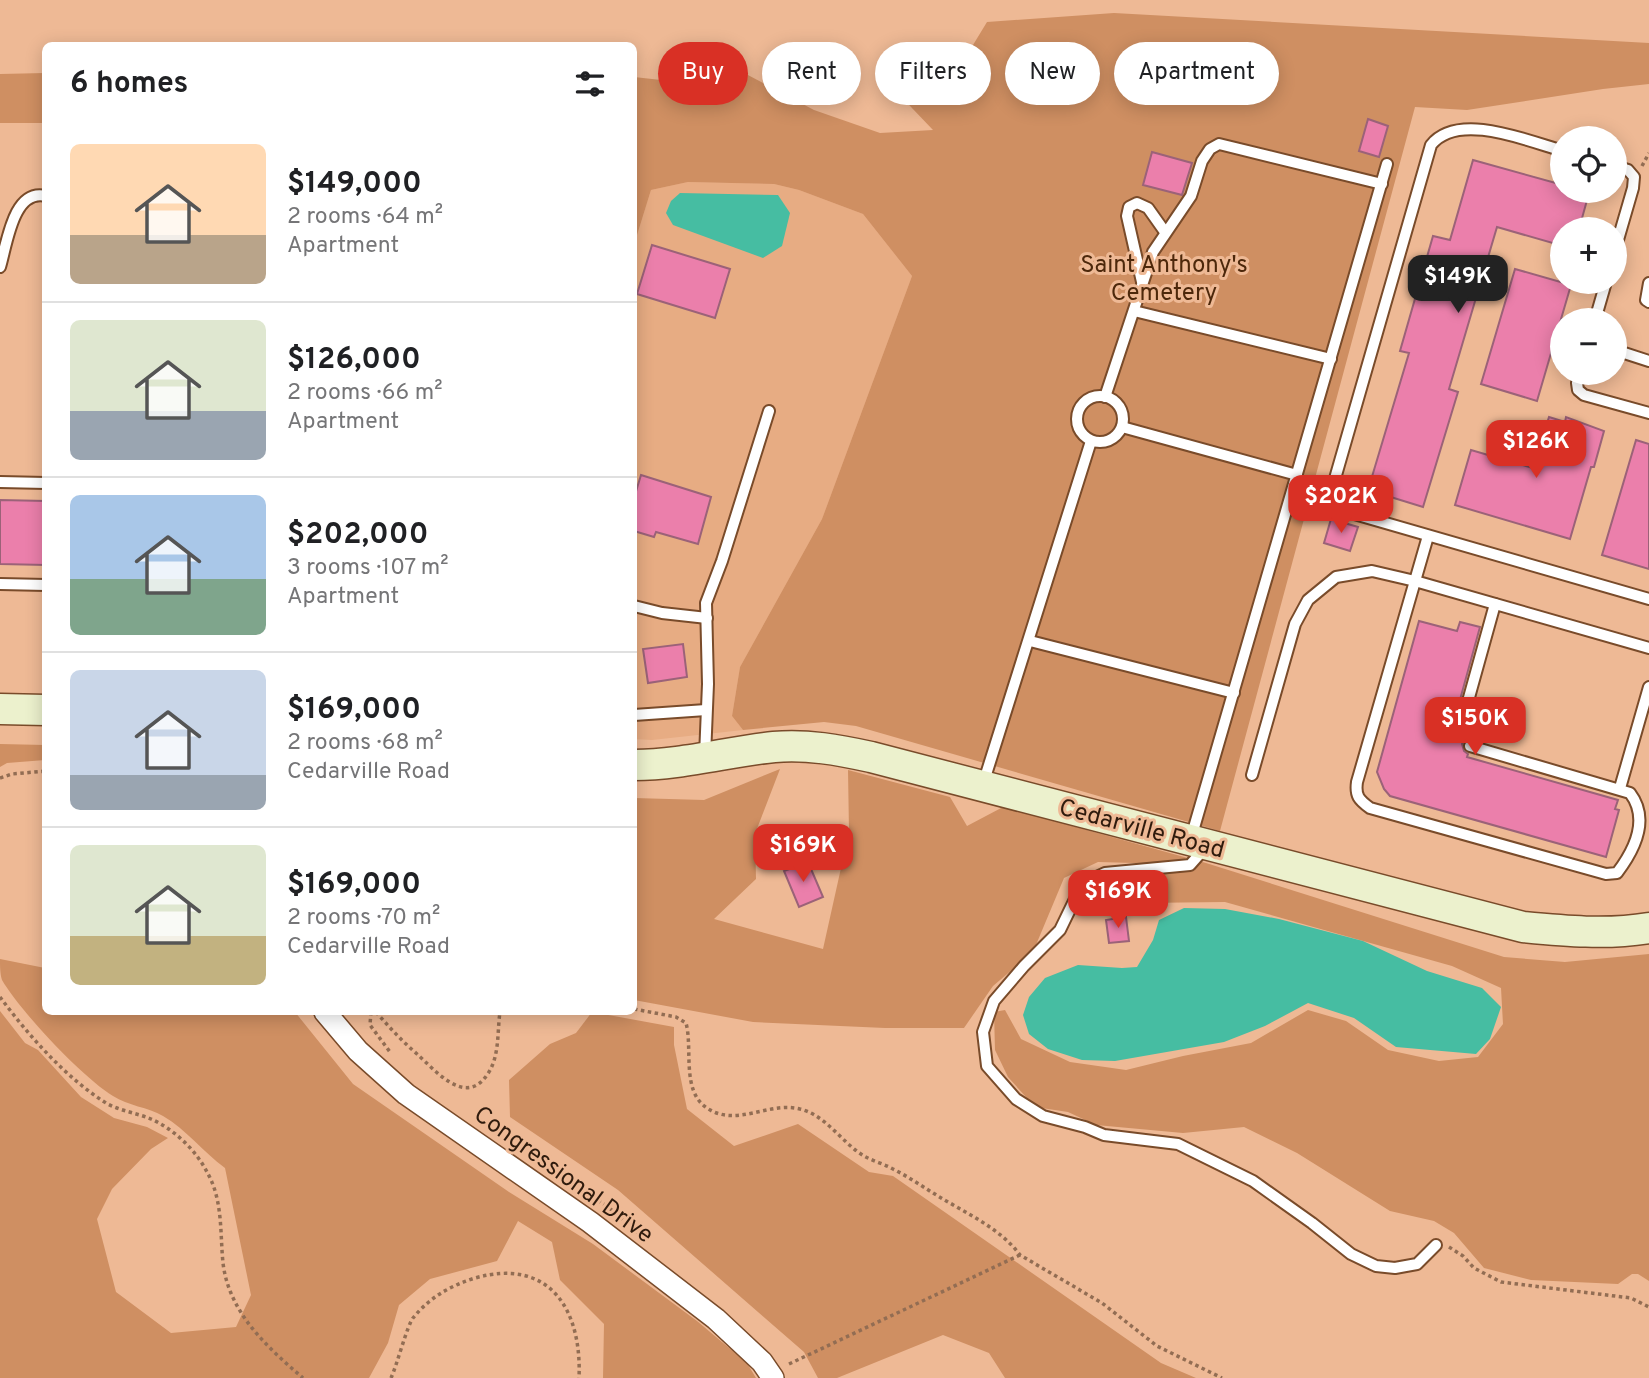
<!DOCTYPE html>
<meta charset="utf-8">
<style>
:root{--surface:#fff;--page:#f6f6f6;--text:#202124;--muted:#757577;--line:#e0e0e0;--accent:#d93025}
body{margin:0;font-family:Overpass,sans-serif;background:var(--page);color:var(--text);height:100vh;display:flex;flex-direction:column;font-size:26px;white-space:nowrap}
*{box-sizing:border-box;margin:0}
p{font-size:23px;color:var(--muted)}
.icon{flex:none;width:38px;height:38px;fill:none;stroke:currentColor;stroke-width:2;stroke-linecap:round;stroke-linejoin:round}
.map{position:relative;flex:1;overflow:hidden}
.side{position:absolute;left:42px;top:42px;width:595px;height:973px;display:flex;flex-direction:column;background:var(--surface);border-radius:10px;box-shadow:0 4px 18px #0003}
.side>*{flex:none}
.hud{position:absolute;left:658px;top:42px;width:665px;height:63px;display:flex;gap:14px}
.buttons{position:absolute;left:1550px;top:126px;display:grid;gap:14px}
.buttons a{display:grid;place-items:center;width:77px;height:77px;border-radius:50%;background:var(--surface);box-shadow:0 4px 18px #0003;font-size:35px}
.price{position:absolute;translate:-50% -60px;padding:0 16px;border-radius:14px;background:var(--accent);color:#fff;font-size:23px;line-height:46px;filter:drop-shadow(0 2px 4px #0008)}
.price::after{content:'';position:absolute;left:50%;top:42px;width:21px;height:16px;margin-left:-10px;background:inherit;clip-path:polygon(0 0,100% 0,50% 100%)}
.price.active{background:#222;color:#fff}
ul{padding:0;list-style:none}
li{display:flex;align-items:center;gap:21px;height:175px;padding:0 28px}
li+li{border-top:2px solid var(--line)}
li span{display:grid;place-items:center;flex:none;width:196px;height:140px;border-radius:10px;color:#555}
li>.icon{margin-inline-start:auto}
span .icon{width:84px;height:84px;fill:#fffc;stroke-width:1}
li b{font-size:30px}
h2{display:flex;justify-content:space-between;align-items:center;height:84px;padding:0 28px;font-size:30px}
.chip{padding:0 24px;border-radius:32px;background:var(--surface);box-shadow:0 4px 18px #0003;font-size:24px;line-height:63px}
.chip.active{background:var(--accent);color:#fff}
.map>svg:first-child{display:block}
.built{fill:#e7ac83}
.green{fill:#cf8f62}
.water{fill:#46bda2}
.building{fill:#eb7fab;stroke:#9b6278;stroke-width:2}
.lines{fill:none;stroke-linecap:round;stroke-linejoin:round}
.lane-casing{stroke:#794b2a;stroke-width:14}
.street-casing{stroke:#794b2a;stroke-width:24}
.secondary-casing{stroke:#794b2a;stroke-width:33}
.path{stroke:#926d53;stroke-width:3.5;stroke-dasharray:3.5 3.5;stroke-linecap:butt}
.lane{stroke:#fff;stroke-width:10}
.street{stroke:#fff;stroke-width:21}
.secondary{stroke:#ecf1cd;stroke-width:30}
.labels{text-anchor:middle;stroke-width:6;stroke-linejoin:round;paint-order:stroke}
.park-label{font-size:24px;fill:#4d280b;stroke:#eeb995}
.street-label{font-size:24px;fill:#2f1b0d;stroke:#eeb995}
</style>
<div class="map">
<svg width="1649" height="1378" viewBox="0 0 1649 1378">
<rect width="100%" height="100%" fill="#eeb995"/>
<path class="built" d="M688,182L774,184L799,190L863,214L912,276L822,519L740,667L732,716L743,730L652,740L634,739V245L651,190Z"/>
<g class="green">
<path d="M1114,13L1649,43V84L1603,89L1467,110L1415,107L1220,831L856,726L824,722L743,730L732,716L740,667L822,519L912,276L863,214L799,190L774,184L688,182L651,190L634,245V77L679,82L729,65L814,110L880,133L933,130L890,85L888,61L901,48L959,68L987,22Z"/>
<path d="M45,73V123H0V74Z"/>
<path d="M0,744L45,745V760L7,763L0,767Z"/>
<path d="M780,769L755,834L756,879L714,919L823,949L849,832L848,770L950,797L967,826L1003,807L1206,863L1504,957L1565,962L1649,954V1281L1638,1274H1632L1618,1284L1531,1280L1484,1268L1454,1233L1434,1221L1390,1211L1297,1153L1244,1127L1183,1133L1096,1125L1068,1112L1035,1107L1008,1077L995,1050L994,1012L1005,1010L1021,1039L1070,1062L1126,1070L1183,1056L1251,1043L1308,1010L1346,1021L1388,1050L1439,1061L1478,1057L1503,1024L1501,988L1452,966L1225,902L1140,903L1107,891L1135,876V863L1098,862L1064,878L1033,952L993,986L964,1028H885L753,1022L634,1000V798L704,800Z"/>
<path d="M0,959L45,968L46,1012H295L353,1084L509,1192L593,1244L697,1321L747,1363L756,1378H603L604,1324L560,1280L552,1242L518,1221L497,1261L430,1279L399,1305L388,1343L369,1378H0V1011L25,1043L38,1050L81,1097L114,1118L147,1127L168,1138L151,1149L112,1189L97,1219L116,1292L171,1333L236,1327L251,1295L225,1168C203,1152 187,1130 163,1116C148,1107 128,1106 113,1096C82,1077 20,1011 2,980C0,974 0,965 0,959Z"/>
<path d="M592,1012L674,1027V1045L687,1109L734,1146L798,1124L869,1172L893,1176L1161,1363L1196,1378H1005L989,1353L943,1335L837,1378H818L804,1352L618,1190L510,1117L509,1080L550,1044L576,1033Z"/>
</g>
<g class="water">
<path d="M680,193L778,195L790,213L782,246L763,258L673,225L666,213L671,201Z"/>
<path d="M1184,908L1225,909L1279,919L1363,941L1427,971L1482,988L1501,1007L1490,1039L1476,1054L1396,1047L1354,1018L1308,1003L1265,1026L1224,1042L1115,1061L1082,1060L1048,1049L1029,1034L1023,1015L1029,997L1045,978L1078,965L1122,968L1137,967L1153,940L1159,920Z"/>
</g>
<g class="building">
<path d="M1368,119L1388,126L1379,157L1359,151Z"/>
<path d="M1152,152L1192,163L1182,195L1143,185Z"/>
<path d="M1473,160L1563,185V191L1589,193L1579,229H1563V246L1497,227L1449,389L1458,392L1423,507L1368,490L1409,353L1400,351L1433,236L1450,240Z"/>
<path d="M652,245L730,269L715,318L637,294Z"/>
<path d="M1515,269L1571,285L1537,401L1481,384Z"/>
<path d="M1549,417L1565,422L1566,417L1604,431L1594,467H1591L1570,539L1455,505L1471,450L1533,468Z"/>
<path d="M1636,440L1649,444V569L1602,555Z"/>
<path d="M641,475L711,497L698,544L656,532L654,537L634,531V498Z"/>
<path d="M0,500L46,501V565L0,564Z"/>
<path d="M1331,519L1358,527L1350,551L1324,543Z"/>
<path d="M1419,621L1457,631L1460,622L1480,627L1452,729L1454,735L1459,738L1465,736L1468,732L1474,734L1472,738L1465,740L1462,744L1464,751L1468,754L1467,757L1618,800L1615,809L1619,810L1606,857L1390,796L1384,789L1377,772Z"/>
<path d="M683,644L687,677L648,683L643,649Z"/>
<path d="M808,862L823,897L799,907L784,871Z"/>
<path d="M1126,917L1129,941L1109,943L1106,920Z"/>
</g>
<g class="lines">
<defs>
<g id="lane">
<path d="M1563,151C1528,141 1458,111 1431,145L1330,496L1331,502L1337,509L1649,599"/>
<path d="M1615,166L1628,170L1634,177L1633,188L1615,250"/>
<path d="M0,267C7,244 13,188 46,196"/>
<path d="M1142,282L1127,216L1129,207L1137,203L1148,208L1165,232"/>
<path d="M1649,283L1646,300L1649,302"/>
<path d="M1134,311L1331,359"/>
<path d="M1595,320L1606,282"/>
<path d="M1615,350L1649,361"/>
<path d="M1580,373L1577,383L1578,390L1584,395L1649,413"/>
<circle cx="1100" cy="419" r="23"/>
<path d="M1105,397L1153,252L1191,196L1202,161L1210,149L1219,144L1382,184"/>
<path d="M1122,427L1297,475"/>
<path d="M0,482L46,483"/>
<path d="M1428,536L1415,581L1649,648"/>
<path d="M0,584L46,585"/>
<path d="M634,606L662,613L707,618"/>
<path d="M1030,641L1234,693"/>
<path d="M634,715L706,710"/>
<path d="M1460,730L1495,604"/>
<path d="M705,756L708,684L706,603L722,561L769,411"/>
<path d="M1252,775L1295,624L1308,600L1336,577L1372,571L1415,581L1357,782C1355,796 1359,800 1370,808L1606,874L1617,873C1636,848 1649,818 1630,793L1470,746"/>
<path d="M983,784L1091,441"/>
<path d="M1620,788L1649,687"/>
<path d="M1191,838L1387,164"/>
<path d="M1205,848L1190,865L1105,873L1086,882L1076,897L1060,930L1024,966L994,1001L983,1032L987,1066L1016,1099L1043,1116L1085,1127L1104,1135L1178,1144L1253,1181L1312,1223L1351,1254L1376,1266L1395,1268L1417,1264L1436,1245"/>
</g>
<path id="street" d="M325,1012L358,1051L406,1094L590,1222L716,1319L762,1362L773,1378"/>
<g id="secondary">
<path d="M0,709L46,710"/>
<path d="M634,765C681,765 727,752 774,747C807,744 839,750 871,757L1523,927C1565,931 1607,935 1649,928"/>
</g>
</defs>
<use href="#lane" class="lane-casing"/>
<use href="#street" class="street-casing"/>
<use href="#secondary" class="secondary-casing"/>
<g class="path">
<path d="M1642,166L1649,153"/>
<path d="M0,778L12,774L46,771"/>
<path d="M0,997C29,1036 65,1077 106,1103C120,1111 137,1113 151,1119C174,1129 197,1151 208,1174C223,1201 220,1234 223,1263C229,1313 267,1347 303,1378"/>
<path d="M634,1009L676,1017L686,1023C693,1049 681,1091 707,1108C736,1128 769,1101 800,1109C826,1115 842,1143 864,1156C873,1161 884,1164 893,1169C909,1177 923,1187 938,1196C966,1213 1001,1229 1020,1255L1102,1303L1157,1346L1222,1378"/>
<path d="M371,1012L370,1025L390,1052"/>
<path d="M376,1012C389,1027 402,1041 417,1054C435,1070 465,1107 487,1075C500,1057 497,1032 500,1012"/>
<path d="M557,1173L608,1207L638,1233"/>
<path d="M1449,1247L1463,1256L1474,1268L1501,1282L1631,1298L1649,1307"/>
<path d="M789,1364L1020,1255"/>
<path d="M391,1378C397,1365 407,1326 413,1318C430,1297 450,1286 475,1278C550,1257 582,1310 579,1378"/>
</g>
<use href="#lane" class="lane"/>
<use href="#street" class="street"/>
<use href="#secondary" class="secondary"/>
</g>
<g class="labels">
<g class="park-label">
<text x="1164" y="272">Saint Anthony's<tspan x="1164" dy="28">Cemetery</tspan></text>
</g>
<g class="street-label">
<text transform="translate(1142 828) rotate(15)" y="8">Cedarville Road</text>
<text transform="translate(564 1174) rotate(36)" y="8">Congressional Drive</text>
</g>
</g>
</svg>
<div class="buttons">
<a><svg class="icon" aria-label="locate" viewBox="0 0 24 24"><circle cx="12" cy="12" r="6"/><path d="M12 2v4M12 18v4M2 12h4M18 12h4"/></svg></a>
<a>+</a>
<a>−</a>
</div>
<b class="price active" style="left:1458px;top:315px">$149K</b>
<b class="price" style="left:1536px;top:480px">$126K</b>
<b class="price" style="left:1341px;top:535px">$202K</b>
<b class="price" style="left:1475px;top:757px">$150K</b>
<b class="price" style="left:803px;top:884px">$169K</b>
<b class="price" style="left:1118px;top:930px">$169K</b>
<div class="hud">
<a class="chip active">Buy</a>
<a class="chip">Rent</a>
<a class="chip">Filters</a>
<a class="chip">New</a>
<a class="chip">Apartment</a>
</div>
<section class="side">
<h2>6 homes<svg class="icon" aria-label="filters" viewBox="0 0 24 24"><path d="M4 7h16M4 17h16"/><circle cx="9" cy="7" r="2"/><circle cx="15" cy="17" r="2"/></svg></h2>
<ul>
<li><span style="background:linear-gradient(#ffd9b3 65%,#b9a48a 0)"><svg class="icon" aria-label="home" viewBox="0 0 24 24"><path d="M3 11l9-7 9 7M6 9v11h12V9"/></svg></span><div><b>$149,000</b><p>2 rooms · 64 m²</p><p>Apartment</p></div></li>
<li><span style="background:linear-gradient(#dfe7d0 65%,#9aa5b1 0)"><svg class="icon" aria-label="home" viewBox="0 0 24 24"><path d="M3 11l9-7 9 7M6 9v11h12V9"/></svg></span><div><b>$126,000</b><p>2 rooms · 66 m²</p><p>Apartment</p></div></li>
<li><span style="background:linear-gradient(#a9c7e8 60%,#7fa58c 0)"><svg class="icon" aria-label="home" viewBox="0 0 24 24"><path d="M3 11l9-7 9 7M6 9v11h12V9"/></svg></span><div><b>$202,000</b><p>3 rooms · 107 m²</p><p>Apartment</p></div></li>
<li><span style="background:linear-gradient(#c9d6e8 75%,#9aa5b1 0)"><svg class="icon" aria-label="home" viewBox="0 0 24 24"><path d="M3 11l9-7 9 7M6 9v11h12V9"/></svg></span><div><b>$169,000</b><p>2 rooms · 68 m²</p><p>Cedarville Road</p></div></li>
<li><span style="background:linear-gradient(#dfe7d0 65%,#c2b280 0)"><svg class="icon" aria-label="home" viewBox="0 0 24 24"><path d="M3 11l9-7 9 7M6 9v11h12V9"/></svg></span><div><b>$169,000</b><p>2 rooms · 70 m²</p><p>Cedarville Road</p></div></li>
</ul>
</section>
</div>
